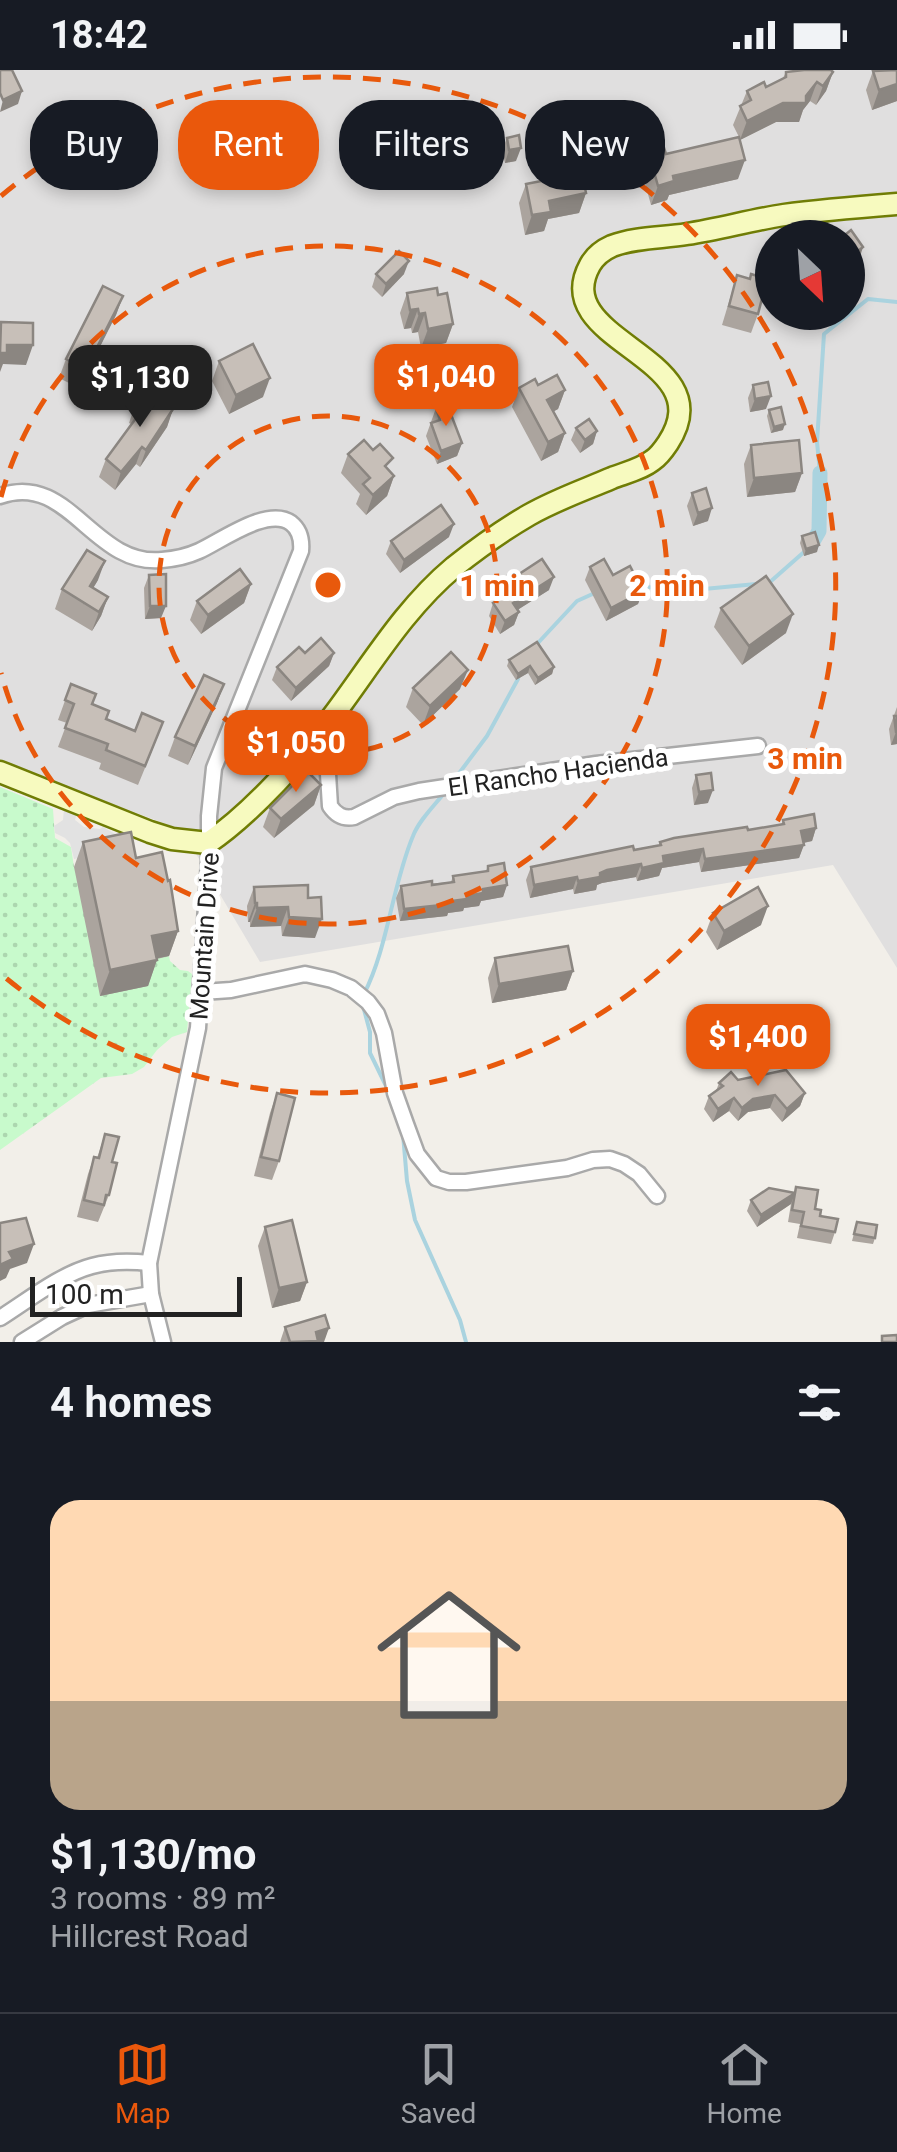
<!DOCTYPE html>
<meta charset="utf-8">
<style>
:root{--surface:#171b24;--page:#242831;--text:#f1f3f6;--muted:#9ea1a6;--line:#363941;--accent:#ea580c}
body{margin:0;font-family:Roboto,sans-serif;background:var(--page);color:var(--text);height:100vh;display:flex;flex-direction:column;font-size:38px;white-space:nowrap}
*{box-sizing:border-box;margin:0}
p{font-size:32px;color:var(--muted)}
.icon{flex:none;width:55px;height:55px;fill:none;stroke:currentColor;stroke-width:2;stroke-linecap:round;stroke-linejoin:round}
.map{position:relative;height:1272px;overflow:hidden}
.side{display:flex;flex-direction:column;background:var(--surface);flex:1}
.side>*{flex:none}
.banner{position:absolute;left:30px;top:30px;width:838px;height:90px;display:flex;gap:20px}
.needle{width:65px;rotate:155deg}
.tools{position:absolute;left:755px;top:150px;display:grid;gap:20px}
.tools a{display:grid;place-items:center;width:110px;height:110px;border-radius:50%;background:var(--surface);box-shadow:0 5px 15px #0003;font-size:50px}
.scale{position:absolute;left:30px;bottom:25px;width:212px;box-sizing:border-box;padding-left:10px;border:5px solid #222;border-top:0;font-size:28px;line-height:35px;white-space:nowrap;color:#222;-webkit-text-stroke:8px #fff;paint-order:stroke}
.price{position:absolute;translate:-50% -85px;padding:0 22px;border-radius:20px;background:var(--accent);color:#fff;font-size:32px;line-height:65px;filter:drop-shadow(0 2px 5px #0008)}
.price::after{content:'';position:absolute;left:50%;top:60px;width:30px;height:22px;margin-left:-15px;background:inherit;clip-path:polygon(0 0,100% 0,50% 100%)}
.price.on{background:#222;color:#fff}
ul{padding:0;list-style:none}
li{display:grid;align-content:center;gap:20px;height:530px;padding:0 50px}
li+li{border-top:2px solid var(--line)}
li span{display:grid;place-items:center;height:310px;border-radius:30px;color:#555}
li>.icon{margin-inline-start:auto}
span .icon{width:180px;height:180px;fill:#fffc;stroke-width:1}
li b{font-size:42px}
h2{display:flex;justify-content:space-between;align-items:center;height:120px;padding:0 50px;font-size:42px}
.pill{padding:0 35px;border-radius:40px;background:var(--surface);box-shadow:0 5px 15px #0003;font-size:35px;line-height:90px}
.pill.on{background:var(--accent);color:#fff}
.status{display:flex;justify-content:space-between;align-items:center;height:70px;padding:0 50px;background:var(--surface);direction:ltr}
.status svg{height:28px;fill:currentColor}
.tab-bar{display:flex;justify-content:space-around;align-items:center;height:140px;border-top:2px solid var(--line);background:var(--surface);font-size:28px;color:var(--muted)}
.tab-bar a{display:grid;justify-items:center;gap:5px}
.tab-bar .on{color:var(--accent)}
.map>svg:first-child{display:block}
.residential{fill:#e0dfdf;fill-rule:evenodd}
.park{fill:url(#park-dots)}
.parking{fill:#e2e2e2}
.lines{fill:none;stroke-linecap:round;stroke-linejoin:round}
.stream{stroke:#aad3df;stroke-width:4}
.canal{stroke:#aad3df;stroke-width:15}
.street-casing{stroke:#a9a9a9;stroke-width:19}
.secondary-casing{stroke:#707d05;stroke-width:25}
.street{stroke:#fff;stroke-width:14}
.secondary{stroke:#f7fabf;stroke-width:20}
.wall{fill:#aba49e}
.shaded-wall{fill:#8b8681}
.building{fill:#c7bfb8;stroke:#8b8681;stroke-width:2.5}
.ring{fill:none;stroke:#e8590c;stroke-width:5;stroke-dasharray:18 12}
.labels{text-anchor:middle;stroke-width:10;stroke-linejoin:round;paint-order:stroke}
.street-label{font-size:25px;fill:#222;stroke:#fff}
.centre{fill:#e8590c;stroke:#fff;stroke-width:5}
.ring-label{font-size:30px;text-anchor:middle;font-weight:bold;fill:#e8590c;stroke:#fff;stroke-width:10;stroke-linejoin:round;paint-order:stroke}
</style>
<div class="status"><b>18:42</b><svg viewBox="0 0 49 12"><path d="M0 12V9h3v3zM5 12V6h3v6zM10 12V3h3v9zM15 12V0h3v12zM26 1h20v11H26zM47 4h2v5h-2z"/></svg></div>
<div class="map">
<svg width="897" height="1272" viewBox="0 0 897 1272">
<defs>
<pattern id="park-dots" width="8" height="8" patternUnits="userSpaceOnUse" patternTransform="scale(2.5)"><rect width="8" height="8" fill="#c8facc"/><path d="M2 2h.1M6 6h.1" fill="none" stroke="#acd6af" stroke-width="1.8" stroke-linecap="round"/></pattern>
</defs>
<rect width="100%" height="100%" fill="#f2efe9"/>
<path class="residential" d="M0,0H897V898L833,795L260,892L182,760L0,692ZM772,168H848V242H772Z"/>
<path class="park" d="M0,717L53,739L55,768L71,777L74,797L143,891L169,886L170,891L180,900L188,901L192,904L187,962L172,967L157,980L144,997L132,1004L101,1008L0,1080Z"/>
<path class="parking" d="M64,738L76,746L75,750L84,757L100,759L103,757L117,765L119,781L74,789L70,773L65,768L55,763L54,756L63,750Z"/>
<g class="lines">
<g class="stream">
<path d="M820,403L817,372L824,264L868,229L897,232"/>
<path d="M765,513L770,512L804,482"/>
<path d="M640,517L704,519L756,514"/>
<path d="M537,574L577,531L597,522"/>
<path d="M454,710L487,666L518,609"/>
<path d="M364,924C388,877 392,816 413,766C419,750 435,735 445,722"/>
<path d="M362,932L370,962V983L389,1022"/>
<path d="M403,1064L407,1111L415,1150L460,1250L466,1272"/>
</g>
<path class="canal" d="M811,475L819,461L820,403"/>
<defs>
<g id="street">
<path d="M0,426C69,401 93,497 162,490C175,489 188,486 199,481C221,471 268,436 291,453C300,460 302,470 301,481L214,698L209,746V791L198,958L149,1193L151,1224L163,1272"/>
<path d="M325,656L330,736C336,745 343,749 354,747L394,727L419,721L596,694L758,676"/>
<path d="M202,922L231,920L305,904L332,910L351,918L368,932L377,944L384,963L395,1023L406,1054L417,1084L436,1108L449,1112H466L567,1098L593,1090L610,1089L624,1094L639,1104L657,1126"/>
<path d="M0,1248C27,1231 61,1204 92,1196C110,1191 131,1191 149,1193"/>
<path d="M22,1272L62,1247L88,1235L151,1224"/>
</g>
<path id="secondary" d="M0,702L150,762L172,769L208,773C252,743 303,686 335,643C373,592 405,538 454,497C478,478 503,460 529,445C555,430 584,420 612,408C625,403 642,399 653,390C659,386 664,379 668,373C725,286 547,273 590,195C595,186 603,180 612,176C635,167 663,168 687,164C720,159 751,150 784,145C821,140 859,137 897,134"/>
</defs>
<use href="#street" class="street-casing"/>
<use href="#secondary" class="secondary-casing"/>
<use href="#street" class="street"/>
<use href="#secondary" class="secondary"/>
</g>
<g class="wall">
<path d="M897,0V31L872,40L866,20L873,1Z"/>
<path d="M786,2H833L826,21L816,35L810,31L803,40L799,52H776L740,70L738,109L669,125L667,130L651,135L644,110L613,119L607,101L614,81L666,84L739,67L733,55L747,21L766,17L783,8Z"/>
<path d="M507,68L516,91L505,93L502,80Z"/>
<path d="M457,69L453,82L431,107L415,93L419,80Z"/>
<path d="M526,114L586,123L579,143L548,149L544,161L525,165L519,133Z"/>
<path d="M376,204H404L382,227L372,217Z"/>
<path d="M737,205L749,209L758,244L751,263L722,255Z"/>
<path d="M407,223L438,225L453,254L446,273L421,278L418,262L412,263L411,258L404,259L400,243Z"/>
<path d="M123,226L116,245L79,318L59,308L66,289Z"/>
<path d="M219,291L263,327L229,344L212,311Z"/>
<path d="M538,315L565,320L558,339L554,341L565,363L558,382L541,391L512,337L519,318Z"/>
<path d="M753,315L766,339L750,342L748,328Z"/>
<path d="M135,335L173,339L167,357L140,397L136,394L115,420L99,407L106,389L131,354L129,353Z"/>
<path d="M436,338L462,373L457,386L437,394L426,366Z"/>
<path d="M769,340L783,360L771,363L767,346Z"/>
<path d="M576,358L597,361L593,374L580,383L571,370Z"/>
<path d="M751,375L802,403L795,422L747,427L744,394Z"/>
<path d="M348,384L389,400L394,406L387,426L366,445L356,434L360,424L341,403Z"/>
<path d="M692,423L708,451L693,456L687,436Z"/>
<path d="M802,466L817,482L804,486L800,473Z"/>
<path d="M449,467L400,503L386,484L391,471Z"/>
<path d="M590,497L643,521L638,534L606,551L585,510Z"/>
<path d="M149,505L161,548L145,549L144,518Z"/>
<path d="M516,506L549,520L517,540L519,542L514,555L500,564L489,546L493,533L499,529L496,524L500,511Z"/>
<path d="M98,510L93,518L108,527L101,546L92,561L55,539L62,519Z"/>
<path d="M251,514L244,533L201,564L190,550L197,531Z"/>
<path d="M721,538L786,563L742,595L714,557Z"/>
<path d="M305,583H334L329,596L291,631L272,610L277,597Z"/>
<path d="M509,590L554,597L552,604L535,615L528,603L516,610L507,596Z"/>
<path d="M71,614L106,649L156,671L138,715L99,699L101,693L58,677L67,653L58,650Z"/>
<path d="M224,614L217,633L188,695L168,686L175,667Z"/>
<path d="M413,618L460,619L423,655L406,637Z"/>
<path d="M897,637V674L891,675L889,659Z"/>
<path d="M696,705L708,733L694,735L692,718Z"/>
<path d="M321,715L314,735L274,768L263,757L270,738Z"/>
<path d="M783,750L816,758L812,771L804,773L799,788L701,802L699,792L662,798L659,806L637,811L636,807L602,813L597,815L596,820L574,824L573,819L530,828L526,810L531,797L659,775L660,772L781,755Z"/>
<path d="M83,772L136,788L178,861L169,886L157,889L148,916L100,926L74,797Z"/>
<path d="M488,796L507,815L503,827L481,831L479,836L464,838L463,841L448,843L447,846L400,851L396,828L401,816L451,812L453,806L486,801Z"/>
<path d="M254,817L308,828L315,868L282,866L281,856L250,857V852H248L247,836Z"/>
<path d="M713,843L761,855L717,880L706,862Z"/>
<path d="M495,888L573,901L566,920L492,933L488,908Z"/>
<path d="M738,1010L805,1023L800,1036L782,1052L770,1038L748,1042L738,1051L729,1041L713,1052L704,1039L709,1026L716,1021L719,1013Z"/>
<path d="M277,1023L279,1091L272,1110L254,1106L270,1043Z"/>
<path d="M105,1064L112,1092L109,1125L98,1152L77,1147L88,1104L94,1087L97,1088Z"/>
<path d="M796,1117L835,1162L831,1174L797,1168L800,1154L788,1152L791,1134L757,1157L747,1141L751,1130L794,1123Z"/>
<path d="M857,1152L875,1168L873,1174L852,1171Z"/>
<path d="M265,1157L307,1212L300,1231L272,1238L258,1176Z"/>
<path d="M285,1257L324,1272H280Z"/>
</g>
<g class="shaded-wall">
<path d="M833,2L826,21L816,35L823,16Z"/>
<path d="M817,12L810,31L803,40L799,52H776L740,70L747,51L783,33L806,26Z"/>
<path d="M897,14V31L872,40L879,20Z"/>
<path d="M22,21L18,34L0,42L3,30Z"/>
<path d="M457,69L453,82L431,107L436,94Z"/>
<path d="M521,78L516,91L505,93L509,80Z"/>
<path d="M745,90L738,109L669,125L667,130L651,135L658,116L673,106Z"/>
<path d="M651,91L644,110L613,119L620,100Z"/>
<path d="M586,123L579,143L548,149L544,161L525,165L532,145L549,131Z"/>
<path d="M863,177L859,190L848,198V189Z"/>
<path d="M409,191L404,204L382,227L386,214Z"/>
<path d="M123,226L116,245L79,318L86,299Z"/>
<path d="M418,239L411,258L404,259L410,240Z"/>
<path d="M425,243L418,262L412,263L419,244Z"/>
<path d="M453,254L446,273L421,278L428,259Z"/>
<path d="M7,275H33L26,295L3,294L0,302V283Z"/>
<path d="M270,308L263,327L229,344L236,325Z"/>
<path d="M565,320L558,339L540,349L547,330Z"/>
<path d="M771,326L766,339L750,342L755,329Z"/>
<path d="M173,339L167,357L140,397L146,380Z"/>
<path d="M785,354L783,360L771,363L774,357Z"/>
<path d="M597,361L593,374L580,383L585,370Z"/>
<path d="M565,363L558,382L541,391L548,372Z"/>
<path d="M462,373L457,386L437,394L441,381Z"/>
<path d="M142,377L136,394L115,420L121,402Z"/>
<path d="M802,403L795,422L747,427L754,408Z"/>
<path d="M394,406L387,426L366,445L373,425Z"/>
<path d="M712,438L708,451L693,456L698,443Z"/>
<path d="M454,454L449,467L400,503L404,490Z"/>
<path d="M819,475L817,482L804,486L806,479Z"/>
<path d="M105,491L98,510L83,535L90,516Z"/>
<path d="M554,507L549,520L508,546L513,533Z"/>
<path d="M251,514L244,533L201,564L208,545Z"/>
<path d="M643,521L638,534L606,551L611,538Z"/>
<path d="M108,527L101,546L92,561L99,542Z"/>
<path d="M150,536H166L161,548L145,549Z"/>
<path d="M519,542L514,555L500,564L505,551Z"/>
<path d="M793,544L786,563L742,595L749,576Z"/>
<path d="M334,583L329,596L291,631L296,618Z"/>
<path d="M530,596L528,603L516,610L518,604Z"/>
<path d="M554,597L552,604L535,615L538,608Z"/>
<path d="M468,600L460,619L423,655L430,636Z"/>
<path d="M224,614L217,633L188,695L195,676Z"/>
<path d="M896,662H897V674L891,675Z"/>
<path d="M321,715L314,735L274,768L281,749Z"/>
<path d="M713,720L708,733L694,735L699,722Z"/>
<path d="M816,758L812,771L797,774L801,761Z"/>
<path d="M804,775L799,788L701,802L705,789Z"/>
<path d="M703,779L699,792L662,798L659,806L637,811L642,798L663,786Z"/>
<path d="M641,794L636,807L602,813L597,815L596,820L574,824L578,811L607,800Z"/>
<path d="M577,807L573,819L530,828L534,815Z"/>
<path d="M507,815L503,827L481,831L479,836L464,838L463,841L448,843L447,846L400,851L404,839L451,831L483,819Z"/>
<path d="M255,833H257L250,852H248Z"/>
<path d="M768,836L761,855L717,880L724,861Z"/>
<path d="M288,837L281,856L250,857L257,838Z"/>
<path d="M289,847L322,849L315,868L282,866Z"/>
<path d="M178,861L169,886L143,891L152,866Z"/>
<path d="M157,890L148,916L100,926L110,900Z"/>
<path d="M573,901L566,920L492,933L499,914Z"/>
<path d="M805,1023L800,1036L782,1052L787,1039Z"/>
<path d="M775,1025L770,1038L748,1042L738,1051L742,1038L753,1029Z"/>
<path d="M734,1028L729,1041L713,1052L718,1039Z"/>
<path d="M795,1123L791,1134L757,1157L761,1145Z"/>
<path d="M34,1174L27,1193L10,1199L6,1208L0,1211V1195L9,1182Z"/>
<path d="M307,1212L300,1231L272,1238L279,1218Z"/>
<path d="M329,1258L324,1272H312L316,1262Z"/>
</g>
<g class="building">
<path d="M0,0H12L22,21L3,30L0,23Z"/>
<path d="M804,0H831L833,2L823,16L817,12L806,26V33H783L747,51L740,36L751,30L747,21L764,12L766,17L786,7V2Z"/>
<path d="M897,0V14L879,20L873,1Z"/>
<path d="M441,55L457,69L436,94L419,80Z"/>
<path d="M519,65L521,78L509,80L507,68Z"/>
<path d="M739,67L745,90L673,106L674,111L658,116L651,91L620,100L614,81L661,68L666,84Z"/>
<path d="M582,103L586,123L549,131L551,142L532,145L526,114Z"/>
<path d="M851,160L863,177L848,189V168H841Z"/>
<path d="M399,181L409,191L386,214L376,204Z"/>
<path d="M751,204L767,209L758,244L729,236L737,205L750,209Z"/>
<path d="M103,216L123,226L86,299L66,289Z"/>
<path d="M437,218L438,225L447,223L453,254L428,259L425,243L419,244L418,239L410,240L407,223Z"/>
<path d="M1,252L33,253V275H7V283H0Z"/>
<path d="M253,274L270,308L236,325L219,291Z"/>
<path d="M557,305L565,320L547,330L565,363L548,372L519,318L535,309L538,315Z"/>
<path d="M768,312L771,326L755,329L753,315Z"/>
<path d="M145,320L173,339L146,380L142,377L121,402L106,389L142,340L135,335Z"/>
<path d="M447,334L462,373L441,381L431,353L440,350L436,338Z"/>
<path d="M781,337L785,354L774,357L769,340Z"/>
<path d="M589,349L597,361L585,370L576,358Z"/>
<path d="M364,370L373,380L380,374L393,388L385,396L394,406L373,425L363,414L370,408L348,384Z"/>
<path d="M799,370L802,403L754,408L751,375Z"/>
<path d="M706,418L712,438L698,443L692,423Z"/>
<path d="M441,435L454,454L404,490L391,471Z"/>
<path d="M815,462L819,475L806,479L802,466Z"/>
<path d="M87,480L105,491L90,516L108,527L99,542L62,519Z"/>
<path d="M542,489L554,507L513,533L519,542L505,551L493,533L509,523L500,511L513,502L516,506Z"/>
<path d="M604,489L613,505L630,496L643,521L611,538L590,497Z"/>
<path d="M240,499L251,514L208,545L197,531Z"/>
<path d="M166,504V536H150L149,505Z"/>
<path d="M766,506L793,544L749,576L721,538Z"/>
<path d="M321,568L334,583L296,618L277,597L299,577L305,583Z"/>
<path d="M537,572L554,597L538,608L530,596L518,604L509,590Z"/>
<path d="M451,582L468,600L430,636L413,618Z"/>
<path d="M204,605L224,614L195,676L175,667Z"/>
<path d="M71,614L96,624L92,634L109,641L106,649L135,661L142,643L163,652L145,696L106,680L108,674L65,658L74,634L65,630Z"/>
<path d="M894,646H897V662H896Z"/>
<path d="M307,701L321,715L281,749L270,738Z"/>
<path d="M711,703L713,720L699,722L696,705Z"/>
<path d="M814,744L816,758L801,761L804,775L705,789L703,779L663,786L664,793L642,798L641,794L607,800L600,803V807L578,811L577,807L534,815L531,797L633,776L634,780L661,775L660,772L674,768L747,757L748,760L784,754L783,750Z"/>
<path d="M131,762L136,788L162,782L168,811L170,810L178,861L152,866L157,890L110,900L83,772Z"/>
<path d="M504,793L507,815L483,819V823L467,826V829L451,831V834L404,839L401,816L432,811V815L454,812L453,806L488,801V796Z"/>
<path d="M308,815V828L321,827L322,849L289,847L288,837L257,838V833H255L254,817Z"/>
<path d="M758,817L768,836L724,861L713,843Z"/>
<path d="M568,876L573,901L499,914L495,888Z"/>
<path d="M786,1000L805,1023L787,1039L775,1025L753,1029L742,1038L734,1028L718,1039L709,1026L723,1016L719,1013L731,1002L738,1010Z"/>
<path d="M277,1023L295,1028L279,1091L261,1087Z"/>
<path d="M105,1064L119,1067L112,1092L117,1093L109,1125H106L104,1135L84,1130L94,1087L99,1088Z"/>
<path d="M796,1117L818,1120L815,1139L821,1140L820,1146L838,1149L835,1162L801,1156L804,1142L792,1140L795,1123L761,1145L751,1130L769,1118L795,1123Z"/>
<path d="M26,1148L34,1174L9,1182L13,1189L0,1195V1153Z"/>
<path d="M292,1150L307,1212L279,1218L265,1157Z"/>
<path d="M857,1152L877,1155L875,1168L854,1164Z"/>
<path d="M325,1245L329,1258L316,1262L318,1271L290,1272L285,1257Z"/>
<path d="M897,1265V1272H882V1266Z"/>
</g>
<g class="ring">
<circle cx="328" cy="515" r="169"/>
<path d="M1 427A339 339 0 1 1 1 603"/>
<path d="M1 126A508 508 0 1 1 1 904"/>
</g>
<g class="labels">
<g class="street-label">
<text transform="translate(558 702) rotate(-8)" y="9">El Rancho Hacienda</text>
<text transform="translate(204 866) rotate(-86)" y="9">Mountain Drive</text>
</g>
</g>
<circle cx="328" cy="515" r="15" class="centre"/>
<g class="ring-label">
<text x="497" y="526">1 min</text>
<text x="667" y="526">2 min</text>
<text x="805" y="699">3 min</text>
</g>
</svg>
<div class="tools">
<a><svg class="needle" viewBox="-14 -14 28 28"><path d="M0-13l5 13h-10z" fill="#e53935"/><path d="M0 13l5-13h-10z" fill="#9ea1a6"/></svg></a>
</div>
<div class="scale">100 m</div>
<b class="price" style="left:446px;top:359px">$1,040</b>
<b class="price on" style="left:140px;top:360px">$1,130</b>
<b class="price" style="left:296px;top:725px">$1,050</b>
<b class="price" style="left:758px;top:1019px">$1,400</b>
<div class="banner">
<a class="pill">Buy</a>
<a class="pill on">Rent</a>
<a class="pill">Filters</a>
<a class="pill">New</a>
</div>
</div>
<section class="side">
<h2>4 homes<svg class="icon" aria-label="filters" viewBox="0 0 24 24"><path d="M4 7h16M4 17h16"/><circle cx="9" cy="7" r="2"/><circle cx="15" cy="17" r="2"/></svg></h2>
<ul>
<li><span style="background:linear-gradient(#ffd9b3 65%,#b9a48a 0)"><svg class="icon" aria-label="home" viewBox="0 0 24 24"><path d="M3 11l9-7 9 7M6 9v11h12V9"/></svg></span><div><b>$1,130/mo</b><p>3 rooms · 89 m²</p><p>Hillcrest Road</p></div></li>
</ul>
</section>
<nav class="tab-bar">
<a class="on"><svg class="icon" aria-label="map" viewBox="0 0 24 24"><path d="M3 6l6-2 6 2 6-2v14l-6 2-6-2-6 2zM9 4v14M15 6v14"/></svg>Map</a>
<a><svg class="icon" aria-label="saved" viewBox="0 0 24 24"><path d="M7 4h10v16l-5-4-5 4z"/></svg>Saved</a>
<a><svg class="icon" aria-label="home" viewBox="0 0 24 24"><path d="M3 11l9-7 9 7M6 9v11h12V9"/></svg>Home</a>
</nav>
